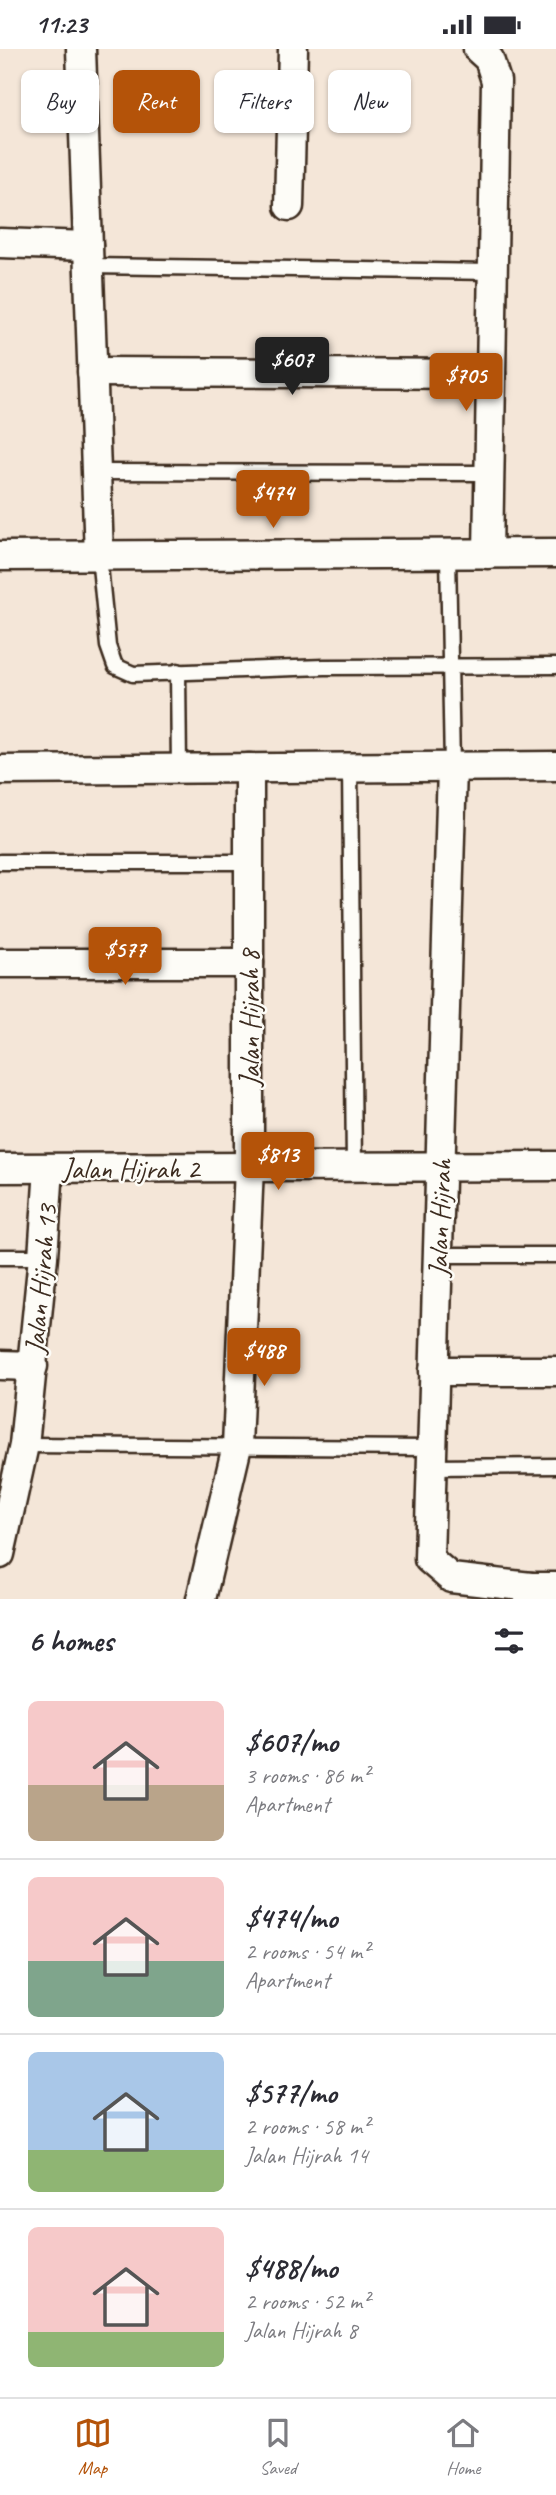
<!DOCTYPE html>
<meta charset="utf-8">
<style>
:root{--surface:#fff;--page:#f7f7f7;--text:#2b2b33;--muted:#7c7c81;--line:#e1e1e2;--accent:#b45309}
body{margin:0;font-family:Caveat,sans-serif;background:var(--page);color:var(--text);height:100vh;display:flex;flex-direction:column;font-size:26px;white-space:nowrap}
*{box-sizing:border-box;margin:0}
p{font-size:23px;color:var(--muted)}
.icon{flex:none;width:38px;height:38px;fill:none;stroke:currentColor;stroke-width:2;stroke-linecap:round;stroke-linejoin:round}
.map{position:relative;height:1550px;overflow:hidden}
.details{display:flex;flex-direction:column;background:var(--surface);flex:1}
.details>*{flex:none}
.guide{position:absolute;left:21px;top:21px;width:514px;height:63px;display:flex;gap:14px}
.price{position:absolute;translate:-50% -60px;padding:0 16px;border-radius:7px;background:var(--accent);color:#fff;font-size:23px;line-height:46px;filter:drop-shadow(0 2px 4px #0008)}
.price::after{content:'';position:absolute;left:50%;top:42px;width:21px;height:16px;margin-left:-10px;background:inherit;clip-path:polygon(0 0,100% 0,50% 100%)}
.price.current{background:#222;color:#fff}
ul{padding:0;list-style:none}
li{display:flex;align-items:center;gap:21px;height:175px;padding:0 28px}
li+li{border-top:2px solid var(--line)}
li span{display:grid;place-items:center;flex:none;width:196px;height:140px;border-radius:10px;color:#555}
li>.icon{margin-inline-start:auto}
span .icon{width:84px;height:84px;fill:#fffc;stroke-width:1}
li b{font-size:30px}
h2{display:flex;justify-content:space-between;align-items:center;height:84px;padding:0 28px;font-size:30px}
.tag{padding:0 24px;border-radius:10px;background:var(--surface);box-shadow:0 2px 5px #0004;font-size:24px;line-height:63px}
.tag.current{background:var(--accent);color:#fff}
.status{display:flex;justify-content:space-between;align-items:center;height:49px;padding:0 35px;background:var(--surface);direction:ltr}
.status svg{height:19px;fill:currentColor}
.menu{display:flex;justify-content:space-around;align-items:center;height:98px;border-top:2px solid var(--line);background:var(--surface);font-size:19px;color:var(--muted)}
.menu a{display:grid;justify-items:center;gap:4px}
.menu .current{color:var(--accent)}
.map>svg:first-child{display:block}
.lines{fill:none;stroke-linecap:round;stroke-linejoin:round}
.lane-casing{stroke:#3b2a1e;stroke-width:19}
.street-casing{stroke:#3b2a1e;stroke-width:33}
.lane{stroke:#fdfcf7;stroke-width:14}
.street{stroke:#fdfcf7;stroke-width:28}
.labels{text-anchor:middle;stroke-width:5;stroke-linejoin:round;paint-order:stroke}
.street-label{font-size:28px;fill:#3b2a1e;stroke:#fdfcf7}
</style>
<div class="status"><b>11:23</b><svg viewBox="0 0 49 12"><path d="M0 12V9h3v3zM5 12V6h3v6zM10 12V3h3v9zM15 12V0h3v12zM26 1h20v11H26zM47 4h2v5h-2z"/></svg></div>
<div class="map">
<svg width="556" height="1550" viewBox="0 0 556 1550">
<rect width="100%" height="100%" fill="#f4e6d8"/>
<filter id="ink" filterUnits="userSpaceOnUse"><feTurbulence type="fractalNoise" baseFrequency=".0143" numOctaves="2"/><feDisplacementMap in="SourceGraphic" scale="14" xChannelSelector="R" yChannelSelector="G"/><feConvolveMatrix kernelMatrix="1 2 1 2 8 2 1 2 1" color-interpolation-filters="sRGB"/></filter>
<g filter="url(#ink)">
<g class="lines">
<defs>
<g id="lane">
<path d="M89,217L493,223"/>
<path d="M96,423L489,424"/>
<path d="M448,505L452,718"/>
<path d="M99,507L108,597L115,617L133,625L324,618L556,617"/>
<path d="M178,622L179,720"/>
<path d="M350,718L354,1118"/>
<path d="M0,813H249"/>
<path d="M437,1206H556"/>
<path d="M0,1208H43"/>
<path d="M24,1396L432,1399"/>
<path d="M431,1418L556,1417"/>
</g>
<g id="street">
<path d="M81,0L99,507"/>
<path d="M478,0L489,10L496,32L488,505"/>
<path d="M289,157L293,0"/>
<path d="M0,194L88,197"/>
<path d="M92,323L491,325"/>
<path d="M0,507L556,504"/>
<path d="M452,718L429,1510L451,1529L531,1538"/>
<path d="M0,721L556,717"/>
<path d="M0,914H249"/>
<path d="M0,1119L556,1117"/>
<path d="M0,1316L33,1317"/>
<path d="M434,1322H556"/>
<path d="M0,1505L24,1396L43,1208L49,1119"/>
<path d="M201,1550L237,1397L249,1118V719"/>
<path d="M529,1550L531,1538H556"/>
</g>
</defs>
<use href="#lane" class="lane-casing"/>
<use href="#street" class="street-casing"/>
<use href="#lane" class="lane"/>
<use href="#street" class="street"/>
</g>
</g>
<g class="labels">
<g class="street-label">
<text transform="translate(249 969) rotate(-90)" y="10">Jalan Hijrah 8</text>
<text x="131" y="1129">Jalan Hijrah 2</text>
<text transform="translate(439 1169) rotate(-88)" y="10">Jalan Hijrah</text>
<text transform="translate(40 1230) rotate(-85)" y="10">Jalan Hijrah 13</text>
</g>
</g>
</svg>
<b class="price current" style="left:292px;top:348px">$607</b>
<b class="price" style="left:466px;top:364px">$705</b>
<b class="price" style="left:273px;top:481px">$474</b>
<b class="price" style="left:125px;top:938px">$577</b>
<b class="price" style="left:278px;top:1143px">$813</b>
<b class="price" style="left:264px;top:1339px">$488</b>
<div class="guide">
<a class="tag">Buy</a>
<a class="tag current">Rent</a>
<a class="tag">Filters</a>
<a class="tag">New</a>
</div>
</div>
<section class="details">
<h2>6 homes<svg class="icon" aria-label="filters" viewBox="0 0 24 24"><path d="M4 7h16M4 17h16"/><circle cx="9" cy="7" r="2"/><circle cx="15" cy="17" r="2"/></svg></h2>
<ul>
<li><span style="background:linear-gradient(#f6c9c9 60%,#b9a48a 0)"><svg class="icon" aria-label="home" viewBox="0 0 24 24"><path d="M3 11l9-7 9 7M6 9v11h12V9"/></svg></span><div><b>$607/mo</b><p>3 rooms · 86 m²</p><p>Apartment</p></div></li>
<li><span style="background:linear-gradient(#f6c9c9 60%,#7fa58c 0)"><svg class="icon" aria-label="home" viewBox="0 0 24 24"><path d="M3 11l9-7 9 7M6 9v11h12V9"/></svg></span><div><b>$474/mo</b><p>2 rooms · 54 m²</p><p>Apartment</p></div></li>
<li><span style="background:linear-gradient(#a9c7e8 70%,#8fb573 0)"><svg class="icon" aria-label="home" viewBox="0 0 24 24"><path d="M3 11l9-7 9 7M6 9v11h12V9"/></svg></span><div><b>$577/mo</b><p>2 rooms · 58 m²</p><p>Jalan Hijrah 14</p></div></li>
<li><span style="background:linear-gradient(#f6c9c9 75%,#8fb573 0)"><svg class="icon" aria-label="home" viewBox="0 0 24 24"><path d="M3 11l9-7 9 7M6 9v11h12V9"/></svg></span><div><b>$488/mo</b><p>2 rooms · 52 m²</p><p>Jalan Hijrah 8</p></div></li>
</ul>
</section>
<nav class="menu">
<a class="current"><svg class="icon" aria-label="map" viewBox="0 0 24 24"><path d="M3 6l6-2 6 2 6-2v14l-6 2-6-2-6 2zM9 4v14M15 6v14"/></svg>Map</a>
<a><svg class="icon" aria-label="saved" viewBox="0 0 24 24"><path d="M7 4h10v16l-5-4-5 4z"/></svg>Saved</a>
<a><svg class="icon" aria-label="home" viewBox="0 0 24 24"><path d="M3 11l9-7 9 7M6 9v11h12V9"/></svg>Home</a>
</nav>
